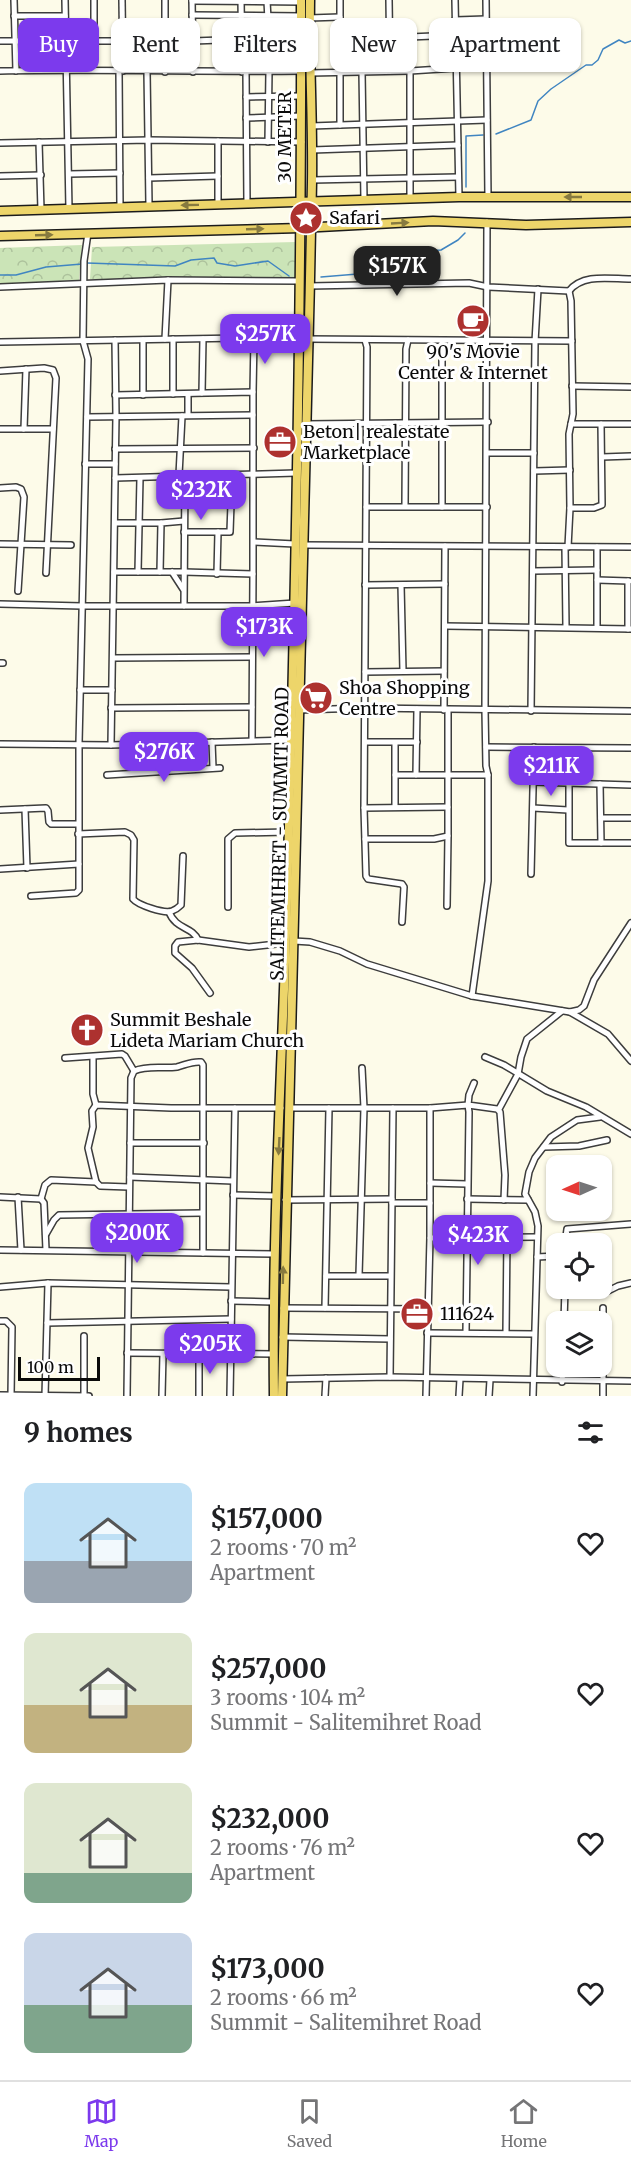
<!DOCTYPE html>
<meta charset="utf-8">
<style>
:root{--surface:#fff;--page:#f2f2f2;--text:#202124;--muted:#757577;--line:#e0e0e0;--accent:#7c3aed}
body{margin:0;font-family:Merriweather,serif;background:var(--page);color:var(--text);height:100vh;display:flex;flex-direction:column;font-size:22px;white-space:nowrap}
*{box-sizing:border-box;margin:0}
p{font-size:20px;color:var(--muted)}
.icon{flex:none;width:33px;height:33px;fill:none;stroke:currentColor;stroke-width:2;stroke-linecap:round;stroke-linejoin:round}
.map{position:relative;height:1396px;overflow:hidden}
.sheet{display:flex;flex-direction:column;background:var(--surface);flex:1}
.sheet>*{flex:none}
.guide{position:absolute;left:18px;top:18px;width:596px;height:54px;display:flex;gap:12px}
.needle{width:39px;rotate:267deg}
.fabs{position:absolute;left:546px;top:1155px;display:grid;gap:12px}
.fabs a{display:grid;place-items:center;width:66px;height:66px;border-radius:12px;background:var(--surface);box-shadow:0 2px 4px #0004;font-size:30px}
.scale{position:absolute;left:18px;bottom:15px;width:82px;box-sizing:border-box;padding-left:6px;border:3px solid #0a0a0a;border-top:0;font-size:16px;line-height:21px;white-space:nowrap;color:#0a0a0a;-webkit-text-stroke:4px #fff;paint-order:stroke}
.price{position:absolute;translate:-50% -51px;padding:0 14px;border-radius:12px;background:var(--accent);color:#fff;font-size:20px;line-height:39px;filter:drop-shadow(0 2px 3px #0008)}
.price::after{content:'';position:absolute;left:50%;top:36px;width:18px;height:14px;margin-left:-9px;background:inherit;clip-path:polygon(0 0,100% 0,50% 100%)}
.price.selected{background:#222;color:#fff}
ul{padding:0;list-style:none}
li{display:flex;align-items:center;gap:18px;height:150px;padding:0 24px}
li span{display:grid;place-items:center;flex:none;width:168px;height:120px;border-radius:12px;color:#555}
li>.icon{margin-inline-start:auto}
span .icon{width:72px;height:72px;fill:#fffc;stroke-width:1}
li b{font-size:26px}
h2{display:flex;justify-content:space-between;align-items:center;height:72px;padding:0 24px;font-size:26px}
.tag{padding:0 21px;border-radius:12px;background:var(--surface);box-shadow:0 2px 4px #0004;font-size:21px;line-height:54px}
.tag.selected{background:var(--accent);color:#fff}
.tabs{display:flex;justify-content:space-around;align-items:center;height:84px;border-top:2px solid var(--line);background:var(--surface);font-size:16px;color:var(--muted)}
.tabs a{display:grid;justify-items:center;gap:3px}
.tabs .selected{color:var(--accent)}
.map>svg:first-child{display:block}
.park{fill:url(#park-crowns)}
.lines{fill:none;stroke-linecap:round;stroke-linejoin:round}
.stream{stroke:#4085c1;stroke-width:1.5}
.minor-casing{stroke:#3d3d3d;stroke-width:8}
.primary-casing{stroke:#1b1b1b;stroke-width:11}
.minor{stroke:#fff;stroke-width:5}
.primary{stroke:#edd56a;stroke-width:8}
.oneway{fill:#877a3f}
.labels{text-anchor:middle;stroke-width:6;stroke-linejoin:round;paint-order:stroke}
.street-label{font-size:18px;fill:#0a0a0a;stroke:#fff}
.poi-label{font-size:18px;fill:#0a0a0a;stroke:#fff;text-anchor:start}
</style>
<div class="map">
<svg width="631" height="1396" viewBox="0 0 631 1396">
<defs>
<pattern id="park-crowns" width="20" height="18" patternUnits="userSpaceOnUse" patternTransform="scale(1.5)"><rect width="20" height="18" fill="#cbe4b7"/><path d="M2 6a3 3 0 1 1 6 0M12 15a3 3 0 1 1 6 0" fill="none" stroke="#adc29c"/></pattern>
</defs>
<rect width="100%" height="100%" fill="#fdfbe9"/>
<g class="park">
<path d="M296,242V279H90L92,247Z"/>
<path d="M82,245L79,280L0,284V248Z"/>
</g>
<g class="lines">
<g class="stream">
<path d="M496,134L531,120L538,101L551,89L586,65H592L598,60L603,49L619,40L625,43L631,41"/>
<path d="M466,187V136L483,135"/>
<path d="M87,263L175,266L191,260L214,258L217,263L235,266L268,261L289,276"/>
<path d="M0,275H16L46,267L82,264"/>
<path d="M321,277L394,271L422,251L441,250L458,240L465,233"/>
</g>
<defs>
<g id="minor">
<path d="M14,0L16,71"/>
<path d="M65,0L69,209"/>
<path d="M122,0L123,71"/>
<path d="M192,0L193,72"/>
<path d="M241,0L242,72"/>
<path d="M389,0L390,71"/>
<path d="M455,0L459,197"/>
<path d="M486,0L488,197"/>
<path d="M192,1L301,2"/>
<path d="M267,1L269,38"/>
<path d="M192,15L301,16"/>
<path d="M14,16H65"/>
<path d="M309,18L340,17"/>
<path d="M455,20L486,19"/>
<path d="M340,40L456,35"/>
<path d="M0,41H123"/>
<path d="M94,41V0"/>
<path d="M193,41L301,37"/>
<path d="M0,71C100,69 201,72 301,71"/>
<path d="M119,71L120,207"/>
<path d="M410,71V199"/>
<path d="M147,72L149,205"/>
<path d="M165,72V0"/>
<path d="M246,72L247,204"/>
<path d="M362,72L364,200"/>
<path d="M310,73L410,71L487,66"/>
<path d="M246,97L301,96"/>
<path d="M246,118L301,116"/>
<path d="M340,125V0"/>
<path d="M311,126L487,120"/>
<path d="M39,142L41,210"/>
<path d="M268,142L269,71"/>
<path d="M0,143L149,140L302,142"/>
<path d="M312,150L458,145"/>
<path d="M69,174L120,173"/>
<path d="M0,176L41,175"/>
<path d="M149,178L218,176"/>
<path d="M312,180L458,177"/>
<path d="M218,204V141"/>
<path d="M309,286L469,283L488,287L569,291"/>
<path d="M0,287L168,280L299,281"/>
<path d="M569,291C583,273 610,279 631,279"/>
<path d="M165,339L168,280"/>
<path d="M307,339L572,341"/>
<path d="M143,340V395"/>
<path d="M365,340L367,347L364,808L366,876L368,879L402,884L404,887L402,922"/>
<path d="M0,342L299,337"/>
<path d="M0,371L44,368L53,370L56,378L46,573"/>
<path d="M572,386L631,387"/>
<path d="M253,392L254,338"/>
<path d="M202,393L203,339"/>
<path d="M173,394V339"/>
<path d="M188,394V415"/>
<path d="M87,417L253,415"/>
<path d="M306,424L488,422"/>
<path d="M571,424H631"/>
<path d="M0,429H53"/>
<path d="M24,429L26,369"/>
<path d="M115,449L254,448"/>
<path d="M488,453H534"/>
<path d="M602,457L631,456"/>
<path d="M85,464H115"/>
<path d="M534,471L570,470"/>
<path d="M179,475L182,416"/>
<path d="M115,478L296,473"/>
<path d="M0,488L16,487L21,489L24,497L18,591"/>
<path d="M184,505H230"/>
<path d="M405,506L406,349L408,340"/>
<path d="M366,507H487"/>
<path d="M442,507V341"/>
<path d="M570,508H594L602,505L601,424"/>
<path d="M115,523H161"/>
<path d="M184,532H230L232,475"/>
<path d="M254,542L295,544"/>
<path d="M0,544L71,545"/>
<path d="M303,545L631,547"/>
<path d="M565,547L566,627"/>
<path d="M568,547L570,508L569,434L573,414L571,301L569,291"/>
<path d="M533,571L597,570"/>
<path d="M114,572H184L253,574V392L115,395"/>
<path d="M138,572L140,478"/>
<path d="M160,572L161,523L184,521"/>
<path d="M172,572L183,589"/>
<path d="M217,574L218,532"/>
<path d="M597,580L629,581"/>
<path d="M365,585L445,584"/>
<path d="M401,585L403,671"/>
<path d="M0,604L82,606H252L295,603"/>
<path d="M184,606L185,476"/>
<path d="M445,626L631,629"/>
<path d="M597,627V547"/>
<path d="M628,629V581"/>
<path d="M113,658L252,657"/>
<path d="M0,663H3"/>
<path d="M365,672L444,671"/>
<path d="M80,690H112"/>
<path d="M111,708L252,707"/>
<path d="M299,710L365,708L631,711"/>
<path d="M444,710L445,546"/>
<path d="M531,711L535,342L538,289"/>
<path d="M252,740L253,574"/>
<path d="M212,742L213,768"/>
<path d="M365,742H417"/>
<path d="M395,743V775"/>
<path d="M0,744L111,745L291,740"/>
<path d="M111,745L116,416L115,340"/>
<path d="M486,747L631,748"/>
<path d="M107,775L220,768"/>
<path d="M416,775L417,709"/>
<path d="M533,782L631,785"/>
<path d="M569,784V843H631"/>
<path d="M600,784L601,843"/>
<path d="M395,807V775H488L486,766L485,710L487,222"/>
<path d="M364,808L448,807"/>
<path d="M533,808L568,810"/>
<path d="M25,809L27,868"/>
<path d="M0,810L46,808L48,811L49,822L51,824H78"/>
<path d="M601,818H631"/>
<path d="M78,834L125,832L131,835L134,840L133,899C138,905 164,914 172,911C175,910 178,908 181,905L183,856"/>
<path d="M365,839H434L448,836V710"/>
<path d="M0,869L79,864"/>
<path d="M531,874L534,747"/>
<path d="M31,896L76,893L79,890V743L88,359L83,341L84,261L88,233"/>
<path d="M447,906L448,836"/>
<path d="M228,907V839L235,833L288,832"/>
<path d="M169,912C176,930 192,926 198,940"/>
<path d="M294,941L310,942L340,951L367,964L472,996L570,1012L608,1034L631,1061"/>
<path d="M210,993L192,968L175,953V946L178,942L198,940L249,947L285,943"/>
<path d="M472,996L488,881V775"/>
<path d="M570,1012L579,1010L584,1006L594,980L631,923"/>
<path d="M93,1057V1094L96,1105"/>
<path d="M485,1057L504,1065L547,1091L586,1107L631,1134"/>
<path d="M65,1058L122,1054L125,1056L134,1071"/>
<path d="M474,1083L469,1095L468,1105L497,1109L500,1112L505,1175L504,1200"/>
<path d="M290,1108H430V1238L426,1396"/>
<path d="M430,1108L468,1105L469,1112L466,1332"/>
<path d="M499,1109L518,1074L521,1057L527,1039L562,1011"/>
<path d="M130,1143H204"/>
<path d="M544,1147L579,1146L607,1140"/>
<path d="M130,1177L233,1181"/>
<path d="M430,1183L467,1184"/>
<path d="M129,1187L100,1186L96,1182L88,1148L93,1127L92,1111L96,1105L171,1108H281"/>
<path d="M233,1195L277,1196"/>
<path d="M0,1197L41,1199L44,1203L46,1250"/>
<path d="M18,1197L21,1250"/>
<path d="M41,1199L45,1185L51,1180L96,1182"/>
<path d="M467,1199L528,1200"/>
<path d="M285,1200L392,1199"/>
<path d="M392,1203H430"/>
<path d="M46,1234L54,1220L59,1215L202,1213"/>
<path d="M430,1238L537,1237"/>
<path d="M565,1244L567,1229L631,1224"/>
<path d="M0,1250L274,1254"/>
<path d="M537,1257L556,1256"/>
<path d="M359,1275L364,1108L362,1068"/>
<path d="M326,1276H390"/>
<path d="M0,1287L48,1283L231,1287"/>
<path d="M604,1293L618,1286L631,1283"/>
<path d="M231,1301L273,1302"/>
<path d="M283,1308L427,1309"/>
<path d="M325,1308L329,1108"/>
<path d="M603,1308V1396"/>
<path d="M0,1321H6L12,1327L11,1395"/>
<path d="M564,1322L565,1288"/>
<path d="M47,1323L231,1319"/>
<path d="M427,1333L534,1334"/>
<path d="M506,1333L507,1237"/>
<path d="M84,1336V1396"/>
<path d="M282,1337L390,1339"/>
<path d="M127,1353L273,1354"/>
<path d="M199,1354V1396"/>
<path d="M390,1377L393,1108"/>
<path d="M282,1379L390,1377L631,1381"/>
<path d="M562,1382L563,1366"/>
<path d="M0,1395L89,1396"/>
<path d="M45,1396L48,1283"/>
<path d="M127,1396L131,1078L134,1071C148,1065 163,1069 177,1067C185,1065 192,1061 201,1062L203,1065V1253"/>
<path d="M162,1396L163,1354"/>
<path d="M230,1396L235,1108"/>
<path d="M325,1396L326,1378"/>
<path d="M459,1396L460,1379"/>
<path d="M489,1396L490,1380"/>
<path d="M533,1396L538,1226L535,1212L525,1194L529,1172L535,1158L551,1137L577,1120L600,1117"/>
</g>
<g id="primary">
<path d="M0,211L459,197H631"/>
<path d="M0,236L301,228L433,221L526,225L631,222"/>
<path d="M274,1396C272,1242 281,1087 286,933C295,622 302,311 301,0"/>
<path d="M282,1396C291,992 304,587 312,182C313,122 309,61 310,0"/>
</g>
</defs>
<use href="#minor" class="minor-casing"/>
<use href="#primary" class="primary-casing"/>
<use href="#minor" class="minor"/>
<use href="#primary" class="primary"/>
</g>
<defs><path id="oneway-solid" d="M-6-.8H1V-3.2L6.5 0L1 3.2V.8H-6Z" transform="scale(1.5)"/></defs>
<g class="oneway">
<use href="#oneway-solid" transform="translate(573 197) rotate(180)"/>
<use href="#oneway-solid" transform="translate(190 205) rotate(179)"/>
<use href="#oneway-solid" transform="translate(400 223) rotate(-3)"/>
<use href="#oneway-solid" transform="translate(255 229) rotate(-2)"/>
<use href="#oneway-solid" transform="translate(44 235) rotate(-2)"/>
<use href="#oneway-solid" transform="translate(279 1146) rotate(93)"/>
<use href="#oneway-solid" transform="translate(283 1275) rotate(-89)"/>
</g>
<defs>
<symbol id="sight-disc" viewBox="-11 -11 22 22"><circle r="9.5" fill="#ad312f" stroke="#fff"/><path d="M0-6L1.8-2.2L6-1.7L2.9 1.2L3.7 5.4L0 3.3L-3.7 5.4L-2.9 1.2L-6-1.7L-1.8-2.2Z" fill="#fff"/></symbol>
<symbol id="cafe-disc" viewBox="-11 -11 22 22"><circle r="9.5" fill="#ad312f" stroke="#fff"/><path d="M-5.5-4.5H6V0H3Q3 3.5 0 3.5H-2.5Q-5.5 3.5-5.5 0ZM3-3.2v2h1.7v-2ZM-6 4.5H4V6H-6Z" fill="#fff"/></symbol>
<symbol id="office-disc" viewBox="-11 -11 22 22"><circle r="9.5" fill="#ad312f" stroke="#fff"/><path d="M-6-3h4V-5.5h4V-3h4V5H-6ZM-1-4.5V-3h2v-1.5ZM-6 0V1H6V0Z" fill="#fff"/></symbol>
<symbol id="supermarket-disc" viewBox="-11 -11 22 22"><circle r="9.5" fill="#ad312f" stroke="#fff"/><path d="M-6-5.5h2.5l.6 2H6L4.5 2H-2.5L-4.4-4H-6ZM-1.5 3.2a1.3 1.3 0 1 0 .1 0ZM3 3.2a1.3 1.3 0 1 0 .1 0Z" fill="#fff"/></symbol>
<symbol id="church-disc" viewBox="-11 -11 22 22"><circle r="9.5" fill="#ad312f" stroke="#fff"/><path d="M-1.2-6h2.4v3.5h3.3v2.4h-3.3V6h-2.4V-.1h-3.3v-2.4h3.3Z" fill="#fff"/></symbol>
</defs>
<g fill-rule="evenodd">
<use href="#sight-disc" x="287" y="199" width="38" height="38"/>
<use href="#cafe-disc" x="454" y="302" width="38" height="38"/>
<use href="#office-disc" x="261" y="423" width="38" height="38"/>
<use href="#supermarket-disc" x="297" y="679" width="38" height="38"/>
<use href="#church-disc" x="68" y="1011" width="38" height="38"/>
<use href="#office-disc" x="398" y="1295" width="38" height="38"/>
</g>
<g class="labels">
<g class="street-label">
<text transform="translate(285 137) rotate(-90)" y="6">30 METER</text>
<text transform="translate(280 834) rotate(-89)" y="6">SALITEMIHRET - SUMMIT ROAD</text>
</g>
<g class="poi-label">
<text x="329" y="224">Safari</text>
<text x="473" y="358" text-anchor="middle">90's Movie<tspan x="473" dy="21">Center &amp; Internet</tspan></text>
<text x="303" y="438">Beton| realestate<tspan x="303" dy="21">Marketplace</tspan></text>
<text x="339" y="694">Shoa Shopping<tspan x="339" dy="21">Centre</tspan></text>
<text x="110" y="1026">Summit Beshale<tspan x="110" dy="21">Lideta Mariam Church</tspan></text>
<text x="440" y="1320">111624</text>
</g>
</g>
</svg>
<div class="fabs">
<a><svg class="needle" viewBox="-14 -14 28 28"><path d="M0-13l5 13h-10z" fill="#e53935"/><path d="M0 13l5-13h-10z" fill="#757577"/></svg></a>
<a><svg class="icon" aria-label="locate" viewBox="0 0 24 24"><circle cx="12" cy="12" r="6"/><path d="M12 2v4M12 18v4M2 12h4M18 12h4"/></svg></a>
<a><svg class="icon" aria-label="layers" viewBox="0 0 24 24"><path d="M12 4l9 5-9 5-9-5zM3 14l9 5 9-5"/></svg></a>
</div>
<div class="scale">100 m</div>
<b class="price selected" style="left:397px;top:297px">$157K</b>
<b class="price" style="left:265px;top:365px">$257K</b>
<b class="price" style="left:201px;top:521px">$232K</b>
<b class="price" style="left:264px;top:658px">$173K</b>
<b class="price" style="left:164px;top:783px">$276K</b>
<b class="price" style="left:551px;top:797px">$211K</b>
<b class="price" style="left:137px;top:1264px">$200K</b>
<b class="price" style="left:478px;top:1266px">$423K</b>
<b class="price" style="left:210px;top:1375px">$205K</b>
<div class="guide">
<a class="tag selected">Buy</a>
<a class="tag">Rent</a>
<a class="tag">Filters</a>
<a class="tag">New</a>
<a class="tag">Apartment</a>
</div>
</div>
<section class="sheet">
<h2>9 homes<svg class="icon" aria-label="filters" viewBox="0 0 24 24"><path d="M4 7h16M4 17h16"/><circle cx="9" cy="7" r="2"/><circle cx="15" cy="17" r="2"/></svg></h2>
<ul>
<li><span style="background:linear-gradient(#bfe0f5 65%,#9aa5b1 0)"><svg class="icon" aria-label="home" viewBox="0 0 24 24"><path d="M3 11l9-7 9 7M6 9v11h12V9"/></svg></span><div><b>$157,000</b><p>2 rooms · 70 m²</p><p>Apartment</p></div><svg class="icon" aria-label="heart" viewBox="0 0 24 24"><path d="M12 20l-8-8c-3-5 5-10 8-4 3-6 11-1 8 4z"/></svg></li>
<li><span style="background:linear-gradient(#dfe7d0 60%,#c2b280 0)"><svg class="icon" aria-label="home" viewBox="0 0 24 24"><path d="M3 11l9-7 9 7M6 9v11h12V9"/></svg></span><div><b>$257,000</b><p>3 rooms · 104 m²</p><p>Summit - Salitemihret Road</p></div><svg class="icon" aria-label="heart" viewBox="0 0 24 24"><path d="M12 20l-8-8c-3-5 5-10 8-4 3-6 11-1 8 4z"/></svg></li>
<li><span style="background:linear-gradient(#dfe7d0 75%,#7fa58c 0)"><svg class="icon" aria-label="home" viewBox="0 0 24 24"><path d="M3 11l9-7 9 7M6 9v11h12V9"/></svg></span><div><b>$232,000</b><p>2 rooms · 76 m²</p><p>Apartment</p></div><svg class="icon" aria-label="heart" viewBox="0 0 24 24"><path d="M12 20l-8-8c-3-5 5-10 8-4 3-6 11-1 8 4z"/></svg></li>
<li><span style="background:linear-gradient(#c9d6e8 60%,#7fa58c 0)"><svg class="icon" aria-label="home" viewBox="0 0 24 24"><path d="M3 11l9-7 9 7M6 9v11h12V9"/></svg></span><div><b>$173,000</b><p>2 rooms · 66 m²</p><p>Summit - Salitemihret Road</p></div><svg class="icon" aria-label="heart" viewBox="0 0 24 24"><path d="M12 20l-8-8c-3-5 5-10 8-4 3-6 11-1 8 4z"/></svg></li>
</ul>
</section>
<nav class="tabs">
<a class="selected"><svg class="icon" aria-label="map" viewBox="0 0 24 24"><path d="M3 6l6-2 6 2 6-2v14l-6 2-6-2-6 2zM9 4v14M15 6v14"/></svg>Map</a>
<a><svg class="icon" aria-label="saved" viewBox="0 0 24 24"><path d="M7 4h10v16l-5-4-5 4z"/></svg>Saved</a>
<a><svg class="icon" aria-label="home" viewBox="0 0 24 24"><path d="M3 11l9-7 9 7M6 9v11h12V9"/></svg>Home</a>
</nav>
